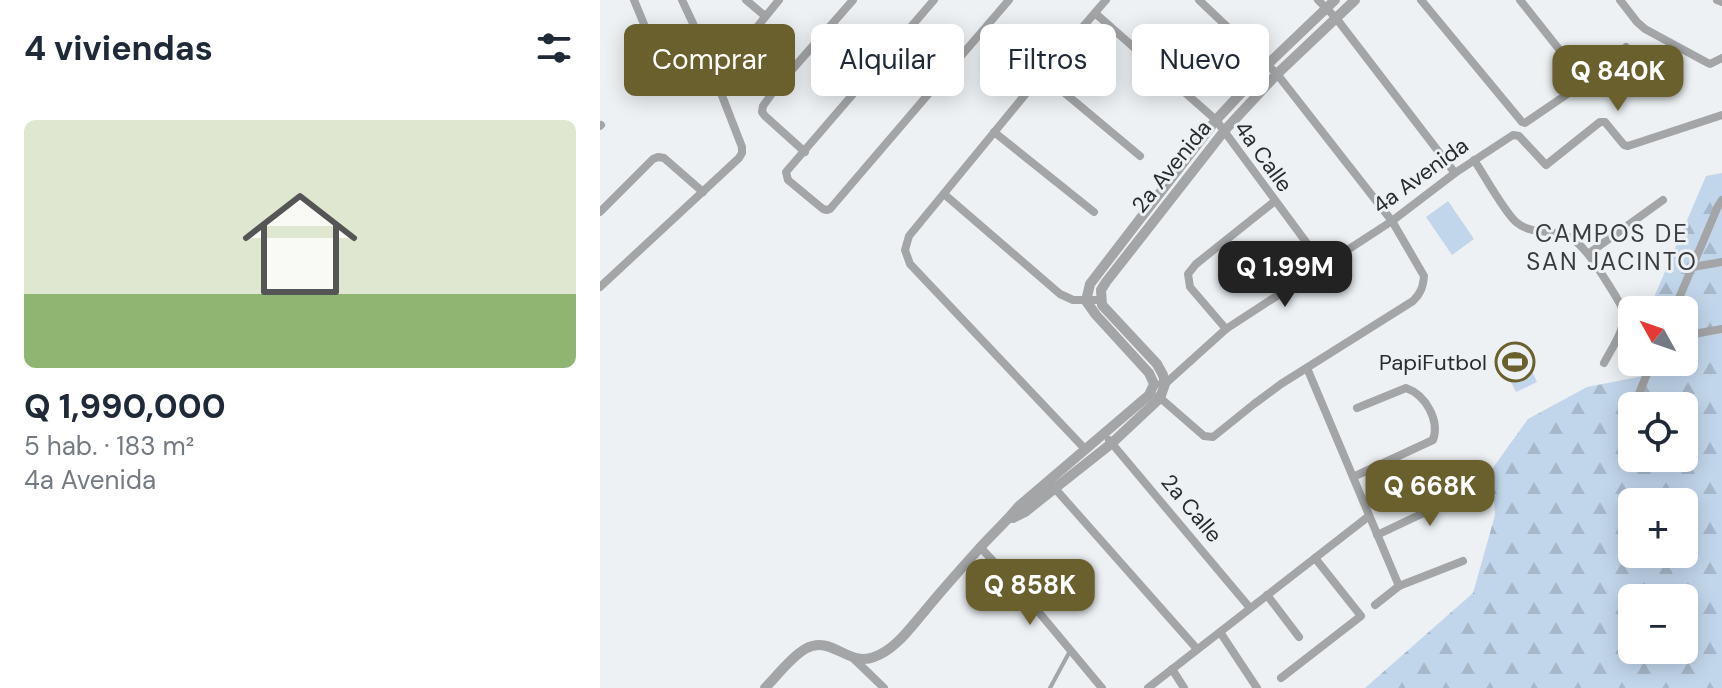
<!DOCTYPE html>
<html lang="es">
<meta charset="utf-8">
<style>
:root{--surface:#fff;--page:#f6f6f7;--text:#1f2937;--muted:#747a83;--line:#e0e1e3;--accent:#6a602d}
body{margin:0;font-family:"DM Sans",sans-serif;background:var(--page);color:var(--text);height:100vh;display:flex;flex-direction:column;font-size:30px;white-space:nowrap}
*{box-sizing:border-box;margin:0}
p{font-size:26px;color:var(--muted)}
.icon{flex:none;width:44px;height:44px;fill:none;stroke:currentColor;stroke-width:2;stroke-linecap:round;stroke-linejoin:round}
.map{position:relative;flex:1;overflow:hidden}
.side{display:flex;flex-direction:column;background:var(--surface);width:600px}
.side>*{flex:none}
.top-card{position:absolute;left:24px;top:24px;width:760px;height:72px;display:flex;gap:16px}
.needle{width:52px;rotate:310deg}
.buttons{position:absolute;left:1018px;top:296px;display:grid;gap:16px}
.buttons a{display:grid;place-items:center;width:80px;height:80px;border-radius:12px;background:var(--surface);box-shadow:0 4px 20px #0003;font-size:40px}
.price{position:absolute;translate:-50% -68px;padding:0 18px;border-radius:16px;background:var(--accent);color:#fff;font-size:26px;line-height:52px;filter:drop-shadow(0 2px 4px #0008)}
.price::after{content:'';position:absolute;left:50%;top:48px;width:24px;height:18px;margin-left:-12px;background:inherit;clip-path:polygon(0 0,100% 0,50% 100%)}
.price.selected{background:#222;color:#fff}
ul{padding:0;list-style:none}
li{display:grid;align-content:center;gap:16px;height:424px;padding:0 24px}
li+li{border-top:2px solid var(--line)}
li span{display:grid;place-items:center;height:248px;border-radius:12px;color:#555}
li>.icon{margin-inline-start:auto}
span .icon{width:144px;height:144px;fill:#fffc;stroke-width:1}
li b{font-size:34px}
h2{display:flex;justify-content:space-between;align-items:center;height:96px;padding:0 24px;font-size:34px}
.chip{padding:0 28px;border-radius:12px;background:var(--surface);box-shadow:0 4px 20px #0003;font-size:28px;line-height:72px}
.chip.selected{background:var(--accent);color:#fff}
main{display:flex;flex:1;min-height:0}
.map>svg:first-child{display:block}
.forest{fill:url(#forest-firs);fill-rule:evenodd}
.pitch{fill:#c2d6eb}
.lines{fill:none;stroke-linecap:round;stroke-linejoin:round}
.service{stroke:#a3a5a6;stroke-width:4}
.minor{stroke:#a3a5a6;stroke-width:8}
.tertiary{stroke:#a3a5a6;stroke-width:10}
.labels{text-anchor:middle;stroke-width:6;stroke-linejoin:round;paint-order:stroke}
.street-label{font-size:22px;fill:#292b2c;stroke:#edf1f4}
.poi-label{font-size:22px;fill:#292b2c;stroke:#edf1f4;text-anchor:end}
.neighbourhood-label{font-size:24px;letter-spacing:2px;fill:#393c3e;stroke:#edf1f4}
</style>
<main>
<section class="side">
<h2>4 viviendas<svg class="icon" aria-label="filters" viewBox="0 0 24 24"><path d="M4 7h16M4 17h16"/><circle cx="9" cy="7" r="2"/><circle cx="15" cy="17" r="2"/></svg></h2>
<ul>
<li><span style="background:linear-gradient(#dfe7d0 70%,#8fb573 0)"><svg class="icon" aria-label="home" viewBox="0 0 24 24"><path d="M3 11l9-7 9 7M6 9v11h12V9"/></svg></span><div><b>Q 1,990,000</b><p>5 hab. · 183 m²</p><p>4a Avenida</p></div></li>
</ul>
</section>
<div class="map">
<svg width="1122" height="688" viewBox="0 0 1122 688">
<defs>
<pattern id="forest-firs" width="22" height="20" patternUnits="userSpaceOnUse" patternTransform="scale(2)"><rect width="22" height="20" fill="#c2d6eb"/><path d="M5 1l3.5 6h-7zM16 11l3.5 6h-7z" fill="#a7b8ca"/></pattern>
</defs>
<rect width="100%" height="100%" fill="#edf1f4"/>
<path class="forest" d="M1122,173V688H765L873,593L895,515L892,469L928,419L987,387L1043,376L1051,362H1084V310H1061L1055,295L1106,176ZM1032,406H1084V458H1032ZM1032,502H1084V554H1032ZM1032,598H1084V650H1032Z"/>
<g class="pitch">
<path d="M848,201L874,239L852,255L826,217Z"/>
<path d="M919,343L937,382L916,392L897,354Z"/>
</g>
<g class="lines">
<path class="service" d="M450,688L470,651"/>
<g class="minor">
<path d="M34,0L72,92"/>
<path d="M146,0L165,16"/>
<path d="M334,0L186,172L188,180L223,209L227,210L230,209L409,0"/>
<path d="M718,0L736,18L855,173"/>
<path d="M821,0L922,122L925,123L985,82L1026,47"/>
<path d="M920,0L985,82"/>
<path d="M1020,0L1037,22L1045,29L1106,62L1110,64L1122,58"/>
<path d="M1117,0L1122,2"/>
<path d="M495,13L616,120L723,265"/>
<path d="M442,74L540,156"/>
<path d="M176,88L139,52L140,48L179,0"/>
<path d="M0,126L1,125"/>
<path d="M394,132L494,212"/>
<path d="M205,152L165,116L162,112L163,106L176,88L253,0"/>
<path d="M874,160C885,176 903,210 916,222C931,235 952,229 969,237C976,240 982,247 987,253C993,260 1022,304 1023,311C1027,328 1011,349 1004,363"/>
<path d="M344,194L460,294L473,300H501"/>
<path d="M0,212L53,159L58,157L64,158L103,192"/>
<path d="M988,254L1063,200"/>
<path d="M1093,267L1122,262"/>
<path d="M0,287L139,158L142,153V147L98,34L82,0"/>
<path d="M1074,310L1118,206L1122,200"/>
<path d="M626,329L590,287L588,274L596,264L675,201"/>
<path d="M1084,335H1088L1122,329"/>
<path d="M707,368L799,586"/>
<path d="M561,384H565L626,329L792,221L855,173L913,135L919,136L946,165L1000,122H1005L1024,145L1028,146L1122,115"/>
<path d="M558,396L604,436L613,437L654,404L681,384L813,301C821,293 823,287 824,276L792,221L677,74L599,0"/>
<path d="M1037,398L1052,362"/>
<path d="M509,440L650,608"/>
<path d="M485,449L310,264L305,250L309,236L442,74L506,0"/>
<path d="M753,477L833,440C840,421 826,395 806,388L757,408"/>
<path d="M451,484L597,649"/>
<path d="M777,535L868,492"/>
<path d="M380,547L422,592L502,688"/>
<path d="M667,595L699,637"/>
<path d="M775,605L799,586L863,561"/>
<path d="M620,632L657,688"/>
<path d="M254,659L284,688"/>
<path d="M572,669L584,688"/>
<path d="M681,678L761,616L715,558"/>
<path d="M548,688L769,516"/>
</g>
<g class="tertiary">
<path d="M413,518L425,512L512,443L560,398L565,384L563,375L557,364L502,305L501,290L506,282L625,130L677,74L755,0"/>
<path d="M165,688C177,676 190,658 205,649C232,634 247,667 274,657C295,650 310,628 324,612C341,591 359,571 377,551C391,535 406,522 419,506L549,395L554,384L549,373L496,315L486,301L490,284L616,120L668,64L735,0"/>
</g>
</g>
<defs>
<symbol id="stadium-ring" viewBox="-11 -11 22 22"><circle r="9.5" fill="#edf1f4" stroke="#6a602d" stroke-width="1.5"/><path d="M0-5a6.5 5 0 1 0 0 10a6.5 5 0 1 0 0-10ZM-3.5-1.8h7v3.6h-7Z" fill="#6a602d"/></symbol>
</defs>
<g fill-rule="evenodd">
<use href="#stadium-ring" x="893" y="340" width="44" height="44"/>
</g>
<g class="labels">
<g class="street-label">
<text transform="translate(664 156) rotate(54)" y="8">4a Calle</text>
<text transform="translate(571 166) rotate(-51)" y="8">2a Avenida</text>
<text transform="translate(820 175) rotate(-36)" y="8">4a Avenida</text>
<text transform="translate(592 508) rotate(50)" y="8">2a Calle</text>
</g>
<g class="poi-label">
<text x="887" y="370">PapiFutbol</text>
</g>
<g class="neighbourhood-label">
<text x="1012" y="242">CAMPOS DE<tspan x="1012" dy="28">SAN JACINTO</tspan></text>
</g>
</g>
</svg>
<div class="buttons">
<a><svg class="needle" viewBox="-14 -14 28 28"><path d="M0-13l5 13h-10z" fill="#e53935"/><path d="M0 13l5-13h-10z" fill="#747a83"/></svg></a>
<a><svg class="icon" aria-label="locate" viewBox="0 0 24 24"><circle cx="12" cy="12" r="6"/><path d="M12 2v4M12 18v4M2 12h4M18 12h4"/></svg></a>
<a>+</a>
<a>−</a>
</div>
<b class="price" style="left:1018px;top:113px">Q 840K</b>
<b class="price selected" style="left:685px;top:309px">Q 1.99M</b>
<b class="price" style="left:830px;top:528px">Q 668K</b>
<b class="price" style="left:430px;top:627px">Q 858K</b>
<div class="top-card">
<a class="chip selected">Comprar</a>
<a class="chip">Alquilar</a>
<a class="chip">Filtros</a>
<a class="chip">Nuevo</a>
</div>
</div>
</main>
